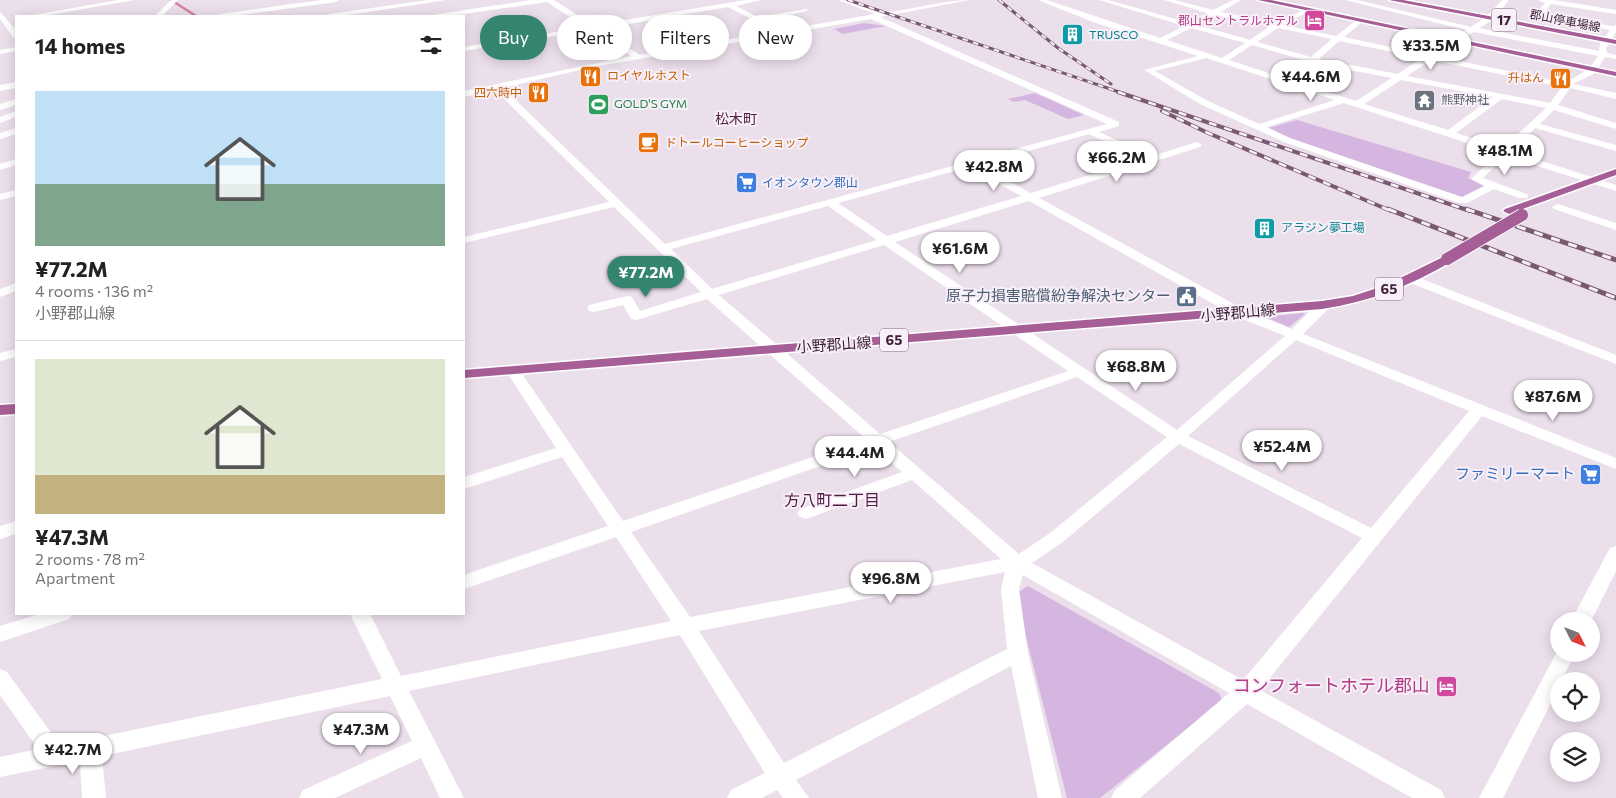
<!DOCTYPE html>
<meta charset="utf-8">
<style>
:root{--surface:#fff;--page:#f2f2f2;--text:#222;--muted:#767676;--line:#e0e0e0;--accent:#34856f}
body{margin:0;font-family:Commissioner,"Noto Sans JP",sans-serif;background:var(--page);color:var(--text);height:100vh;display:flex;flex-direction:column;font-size:19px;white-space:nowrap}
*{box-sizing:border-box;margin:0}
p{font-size:16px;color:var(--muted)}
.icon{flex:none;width:28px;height:28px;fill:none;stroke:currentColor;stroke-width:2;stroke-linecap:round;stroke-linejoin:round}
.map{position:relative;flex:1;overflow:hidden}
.side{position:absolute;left:15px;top:15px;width:450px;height:600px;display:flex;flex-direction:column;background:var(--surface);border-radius:0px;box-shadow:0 2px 12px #0003}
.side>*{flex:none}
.top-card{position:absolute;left:480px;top:15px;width:475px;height:45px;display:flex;gap:10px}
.needle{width:32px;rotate:132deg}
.fabs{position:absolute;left:1550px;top:612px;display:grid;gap:10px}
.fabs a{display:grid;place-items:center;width:50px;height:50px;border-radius:50%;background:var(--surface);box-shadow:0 2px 12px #0003;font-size:25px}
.price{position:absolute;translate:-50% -42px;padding:0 11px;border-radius:18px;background:#fff;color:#222;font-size:16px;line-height:32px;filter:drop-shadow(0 1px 2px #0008)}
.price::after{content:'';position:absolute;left:50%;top:30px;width:15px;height:11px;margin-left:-8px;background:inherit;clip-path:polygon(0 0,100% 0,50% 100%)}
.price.selected{background:var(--accent);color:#fff}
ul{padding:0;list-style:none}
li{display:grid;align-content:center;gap:10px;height:265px;padding:0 20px}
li+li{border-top:1px solid var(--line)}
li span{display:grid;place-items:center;height:155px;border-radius:0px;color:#555}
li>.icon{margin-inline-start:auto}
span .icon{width:90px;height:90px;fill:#fffc;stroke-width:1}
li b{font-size:21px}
h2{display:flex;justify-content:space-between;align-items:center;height:60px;padding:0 20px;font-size:21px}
.chip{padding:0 18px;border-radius:22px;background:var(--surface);box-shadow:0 2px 12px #0003;font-size:18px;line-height:45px}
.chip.selected{background:var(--accent);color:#fff}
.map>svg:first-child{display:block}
.green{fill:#d5b6e0}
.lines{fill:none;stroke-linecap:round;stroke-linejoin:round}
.stream{stroke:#d781a1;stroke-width:2.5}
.major-casing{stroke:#fff;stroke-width:3}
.minor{fill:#fff;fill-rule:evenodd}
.major{fill:#a65f96;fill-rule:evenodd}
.rail-far2-casing{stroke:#7a5973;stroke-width:3}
.rail-far1-casing{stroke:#7a5973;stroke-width:4}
.rail-casing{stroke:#7a5973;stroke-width:5}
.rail-far2{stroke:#f8f0f8;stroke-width:2;stroke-dasharray:5.5;stroke-linecap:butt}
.rail-far1{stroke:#f8f0f8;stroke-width:2.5;stroke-dasharray:8;stroke-linecap:butt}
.rail{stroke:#f8f0f8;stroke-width:3;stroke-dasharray:9;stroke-linecap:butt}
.major-bridge-casing{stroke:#fff;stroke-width:14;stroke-linecap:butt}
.major-bridge{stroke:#a65f96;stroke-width:12}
.labels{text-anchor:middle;stroke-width:4;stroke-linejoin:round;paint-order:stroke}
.far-hotel-label{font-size:12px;fill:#b23c85;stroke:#f8f0f8;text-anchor:end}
.far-street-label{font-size:12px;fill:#3e1f37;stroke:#f8f0f8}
.far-culture-label{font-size:12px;fill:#0d838f;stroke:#f8f0f8;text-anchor:start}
.far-food-label{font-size:12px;fill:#c56008;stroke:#f8f0f8;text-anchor:start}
.far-worship-label{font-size:12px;fill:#5b616d;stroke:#f8f0f8;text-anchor:start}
.far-leisure-label{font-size:12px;fill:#27864d;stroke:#f8f0f8;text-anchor:start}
.far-shop-label{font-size:12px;fill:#366cbe;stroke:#f8f0f8;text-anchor:start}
.shield{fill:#f8f0f8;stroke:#765e71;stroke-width:1}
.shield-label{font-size:14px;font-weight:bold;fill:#3e1f37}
.far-neighbourhood-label{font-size:14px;fill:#521944;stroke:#f8f0f8}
.service-label{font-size:15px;fill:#4e5e75;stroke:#f8f0f8;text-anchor:end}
.street-label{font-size:15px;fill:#3e1f37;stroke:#f8f0f8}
.shop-label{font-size:15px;fill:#366cbe;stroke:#f8f0f8;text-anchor:end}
.neighbourhood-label{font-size:16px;fill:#521944;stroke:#f8f0f8}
.near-hotel-label{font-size:18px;fill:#b23c85;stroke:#f8f0f8;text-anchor:end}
</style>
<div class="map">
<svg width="1616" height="798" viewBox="0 0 1616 798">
<rect width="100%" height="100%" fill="#ecdfec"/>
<g class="green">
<path d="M864,23L886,26L843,34L834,29Z"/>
<path d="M1035,93L1084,115L1068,119L1025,100L1014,102L1008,99Z"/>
<path d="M1297,120L1471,172L1468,178L1487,186L1462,199L1302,145L1268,128Z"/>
<path d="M1302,313L1305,314L1289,327L1265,317Z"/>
<path d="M1028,586L1219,693L1222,701L1100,798H1067L1015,594Z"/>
</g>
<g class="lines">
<path class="stream" d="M171,0L196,16"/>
<defs>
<g id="major">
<path d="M1258,0H1271L1616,72V76Z"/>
<path d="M1389,0H1403L1616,40V44Z"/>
<path d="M1616,169V175L1509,214L1503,211L1505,209Z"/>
<path d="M1447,255L1451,256L1453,259L1451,262C1410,286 1369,302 1322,309L464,378V370L1322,301L1353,296L1386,285Z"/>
<path d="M16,404V414L0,415V405Z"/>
</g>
</defs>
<use href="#major" class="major-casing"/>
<g class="minor">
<path d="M118,0H134L43,16H27Z"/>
<path d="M171,0H178L162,16H155Z"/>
<path d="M321,0H339L336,2L234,16H216L220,14Z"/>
<path d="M428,0H446L342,16H325L329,14Z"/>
<path d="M531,0H554L593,25L746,0H761L736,6L758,17L807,9V11L764,20L783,30L875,14L838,0C854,0 871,13 886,12C914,10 942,0 970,0L880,17L1119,122V126L1099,132L1152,156L1197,142L1202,145L1200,147L1039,198L1245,310L1292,329L1320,301H1330L1332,304L1330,307L1303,334L1616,458V469L1482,416L1260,690L1441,790L1445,798H1412L1247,704L1140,798H1111L1115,790L1229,693L1023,575L1019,589L1028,653L1062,798H1038L1011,666L796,780L809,798H783L777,790L762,798H727L731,790L765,773L680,635L409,691L464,798H440L421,758L335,798H299L303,790L412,741L390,696L102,756L106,798H82L80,761L0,777V757L38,749L0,695V669L7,672L60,745L382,679L350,614H370L401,676L671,621L616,537L464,589V575L608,526L562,457L464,489V477L556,448L506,371L508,368H518L623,521L866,439L707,299L636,320L631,319L623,305L594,312L589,311L587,308L589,305L627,296L632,297L640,311L701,292L614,207L464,243V237L609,202L495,90L464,97V91L631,56L591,30L464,51V47L585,27L547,2L450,16H433L437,14ZM728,7L775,31L640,55L599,29ZM871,19L1107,124L665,244L503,88L593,67ZM1089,134L1142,159L1031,193L979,165ZM969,167L1021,196L887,236L838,203ZM1029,201L1235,316L1285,336L1177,430L895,242ZM828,206L877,240L712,289L671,249ZM884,245L1068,371L880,434L719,295ZM1296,340L1469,411L1371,528L1188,436ZM1077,377L1167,437L1050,533L1019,554L889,442ZM1179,444L1362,538L1243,680L1032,563L1063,542ZM875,447L902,472L800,509L797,513L800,517L806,519L812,517L912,480L1001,559L690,617L631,532ZM1005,572L1001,589L1007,649L784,763L699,631Z"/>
<path d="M1038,0H1047L1160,38L1184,26L1099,0H1109L1189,23L1207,13L1164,0H1175L1213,10L1233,0H1241L1221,12L1275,23L1308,8L1310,9V11L1283,25L1336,36L1358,19L1362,21L1361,23L1344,37L1428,55L1466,30L1345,0H1357L1471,27L1487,16L1502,0H1509L1493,20L1479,28L1599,51L1600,43L1610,30L1535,17L1534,15L1545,3L1538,0H1554L1616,10V14L1551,4L1543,14L1613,26L1616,25V32L1606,49L1607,53L1616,55V59L1605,57L1595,73L1573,84L1616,93V99L1570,88L1558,105L1616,123V129L1554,110L1540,124L1616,145V151L1535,128L1511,151L1616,185V191L1506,156L1483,178L1527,194L1528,196L1527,198H1519L1494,189L1467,203H1459L1284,142L1200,104L1144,70L1198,56L1093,22ZM1215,15L1270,26L1250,40L1197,25ZM1191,28L1245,43L1222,58L1167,40ZM1278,28L1332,39L1311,57L1257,42ZM1474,32L1598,56L1589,69L1565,83L1436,56ZM1339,41L1422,58L1398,74L1319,59ZM1252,45L1307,61L1286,79L1229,60ZM1206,58L1335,100L1259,124L1206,100L1155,71ZM1431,60L1562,87L1550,103L1407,76ZM1314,63L1392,78L1356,101L1293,81ZM1401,80L1493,97L1448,130L1364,104ZM1502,99L1546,108L1503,148L1456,133ZM1344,103L1498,153L1471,179L1484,186L1462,197L1290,138L1267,127Z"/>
<path d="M0,12L16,30V37H13L0,19Z"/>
<path d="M16,47V51L0,54V50Z"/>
<path d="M16,82V88L0,91V85Z"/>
<path d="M16,99V105L0,110V104Z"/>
<path d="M16,111V117L0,123V117Z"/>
<path d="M16,128V134L0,139V133Z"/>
<path d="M16,159V165L0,170V164Z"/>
<path d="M16,190V196L0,200V194Z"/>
<path d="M1558,204L1616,223V230L1554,209L1552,207Z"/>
<path d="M1412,275L1616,355V364L1408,282L1406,279Z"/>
<path d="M16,283V291L0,297V289Z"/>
<path d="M16,349V357L0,361V353Z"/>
<path d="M16,521V534L0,539V526Z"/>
<path d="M1616,546V571L1591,621H1571L1610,548Z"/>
<path d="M39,614H72L69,619L0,642V626Z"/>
<path d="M1559,648V654H1575L1561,681H1559V687L1503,798H1479Z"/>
</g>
<use href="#major" class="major"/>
<defs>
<g id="rail-far2">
<path d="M848,0L1122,93"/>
<path d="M999,0L1058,48L1111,84"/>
</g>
<g id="rail-far1">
<path d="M1118,92L1470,211"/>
<path d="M1162,111L1208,133L1391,211"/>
</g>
<g id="rail">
<path d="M1388,209L1616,298"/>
<path d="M1466,209L1616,260"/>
</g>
</defs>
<use href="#rail-far2" class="rail-far2-casing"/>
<use href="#rail-far1" class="rail-far1-casing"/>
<use href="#rail" class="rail-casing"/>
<use href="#rail-far2" class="rail-far2"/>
<use href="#rail-far1" class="rail-far1"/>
<use href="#rail" class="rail"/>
<defs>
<path id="major-bridge" d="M1447,259L1522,215"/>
</defs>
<use href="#major-bridge" class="major-bridge-casing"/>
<use href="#major-bridge" class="major-bridge"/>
</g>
<defs>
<symbol id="hotel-square" viewBox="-11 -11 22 22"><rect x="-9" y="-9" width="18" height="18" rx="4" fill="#d1479c" stroke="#f8f0f8"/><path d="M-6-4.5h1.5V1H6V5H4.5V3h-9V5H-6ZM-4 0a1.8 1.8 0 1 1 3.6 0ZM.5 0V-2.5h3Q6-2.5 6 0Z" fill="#fff"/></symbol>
<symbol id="building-square" viewBox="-11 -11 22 22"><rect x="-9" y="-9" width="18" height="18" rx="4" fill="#0f9aa8" stroke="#f8f0f8"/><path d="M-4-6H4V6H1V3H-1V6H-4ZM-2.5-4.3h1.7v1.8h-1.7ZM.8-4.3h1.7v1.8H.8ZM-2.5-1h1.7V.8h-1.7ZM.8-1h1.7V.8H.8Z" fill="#fff"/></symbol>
<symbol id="restaurant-square" viewBox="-11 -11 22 22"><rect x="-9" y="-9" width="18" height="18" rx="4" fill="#e8710a" stroke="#f8f0f8"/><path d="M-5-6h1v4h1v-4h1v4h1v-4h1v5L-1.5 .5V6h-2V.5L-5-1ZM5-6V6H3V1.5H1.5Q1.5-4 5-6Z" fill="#fff"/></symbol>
<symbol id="temple-square" viewBox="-11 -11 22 22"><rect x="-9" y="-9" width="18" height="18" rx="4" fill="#6b7280" stroke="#f8f0f8"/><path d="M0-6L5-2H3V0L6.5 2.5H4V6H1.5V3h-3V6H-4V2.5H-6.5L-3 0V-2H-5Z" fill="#fff"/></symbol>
<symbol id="stadium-square" viewBox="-11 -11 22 22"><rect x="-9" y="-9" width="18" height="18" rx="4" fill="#2e9e5b" stroke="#f8f0f8"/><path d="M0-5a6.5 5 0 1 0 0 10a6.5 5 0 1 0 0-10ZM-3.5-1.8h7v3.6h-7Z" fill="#fff"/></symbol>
<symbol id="cafe-square" viewBox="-11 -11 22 22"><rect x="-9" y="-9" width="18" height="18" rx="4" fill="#e8710a" stroke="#f8f0f8"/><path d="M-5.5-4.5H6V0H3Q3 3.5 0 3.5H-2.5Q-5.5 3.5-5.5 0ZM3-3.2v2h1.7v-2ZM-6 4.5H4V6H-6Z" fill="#fff"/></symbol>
<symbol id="supermarket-square" viewBox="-11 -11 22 22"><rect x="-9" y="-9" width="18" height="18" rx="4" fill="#3f7fe0" stroke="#f8f0f8"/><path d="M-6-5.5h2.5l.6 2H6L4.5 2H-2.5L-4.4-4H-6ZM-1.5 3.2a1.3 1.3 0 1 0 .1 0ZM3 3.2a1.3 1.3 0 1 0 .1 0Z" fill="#fff"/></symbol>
<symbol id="civic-square" viewBox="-11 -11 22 22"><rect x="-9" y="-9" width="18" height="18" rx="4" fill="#5c6f8a" stroke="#f8f0f8"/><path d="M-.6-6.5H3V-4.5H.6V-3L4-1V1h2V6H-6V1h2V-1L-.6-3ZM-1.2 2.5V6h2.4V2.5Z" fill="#fff"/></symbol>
</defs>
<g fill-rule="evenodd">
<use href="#hotel-square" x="1302" y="8" width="25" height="25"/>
<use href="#building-square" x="1060" y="22" width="25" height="25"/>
<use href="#restaurant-square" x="578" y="64" width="25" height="25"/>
<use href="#restaurant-square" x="1548" y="66" width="25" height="25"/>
<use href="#restaurant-square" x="526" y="80" width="25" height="25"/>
<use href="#temple-square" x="1412" y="88" width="25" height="25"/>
<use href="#stadium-square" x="586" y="92" width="25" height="25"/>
<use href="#cafe-square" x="636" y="130" width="25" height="25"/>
<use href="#supermarket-square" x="734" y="170" width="25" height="25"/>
<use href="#building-square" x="1252" y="216" width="25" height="25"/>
<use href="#civic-square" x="1174" y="284" width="25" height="25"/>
<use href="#supermarket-square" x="1578" y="462" width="25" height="25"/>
<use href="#hotel-square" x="1434" y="674" width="25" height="25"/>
</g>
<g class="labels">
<g class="far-hotel-label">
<text x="1298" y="25">郡山セントラルホテル</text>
</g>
<g class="far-street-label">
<text transform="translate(1565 21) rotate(11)" y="4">郡山停車場線</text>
</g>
<g class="far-culture-label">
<text x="1089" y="39">TRUSCO</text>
<text x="1281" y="232">アラジン夢工場</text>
</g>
<g class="far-food-label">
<text x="607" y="80">ロイヤルホスト</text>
<text x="1544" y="82" text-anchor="end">升はん</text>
<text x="522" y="97" text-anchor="end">四六時中</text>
<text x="665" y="147">ドトールコーヒーショップ</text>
</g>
<g class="far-worship-label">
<text x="1441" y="104">熊野神社</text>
</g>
<g class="far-leisure-label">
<text x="614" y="108">GOLD'S GYM</text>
</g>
<g class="far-shop-label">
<text x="762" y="187">イオンタウン郡山</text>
</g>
<g class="shield">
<rect x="1491.5" y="8.5" width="25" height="23" rx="4"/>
<rect x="1375" y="277.5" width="28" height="23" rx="4"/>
<rect x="880" y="328.5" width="28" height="23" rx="4"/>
</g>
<g class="shield-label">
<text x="1504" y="25">17</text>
<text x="1389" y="294">65</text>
<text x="894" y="345">65</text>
</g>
<g class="far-neighbourhood-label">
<text x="736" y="124">松木町</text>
</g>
<g class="service-label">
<text x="1171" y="301">原子力損害賠償紛争解決センター</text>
</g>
<g class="street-label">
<text transform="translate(1238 313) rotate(-5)" y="5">小野郡山線</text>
<text transform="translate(834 345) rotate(-4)" y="5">小野郡山線</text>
</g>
<g class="shop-label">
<text x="1575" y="479">ファミリーマート</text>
</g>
<g class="neighbourhood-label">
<text x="832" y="506">方八町二丁目</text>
</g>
<g class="near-hotel-label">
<text x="1430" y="692">コンフォートホテル郡山</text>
</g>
</g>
</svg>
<div class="fabs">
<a><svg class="needle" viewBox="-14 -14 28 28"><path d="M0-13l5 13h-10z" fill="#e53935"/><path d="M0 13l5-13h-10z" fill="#767676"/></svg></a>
<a><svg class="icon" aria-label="locate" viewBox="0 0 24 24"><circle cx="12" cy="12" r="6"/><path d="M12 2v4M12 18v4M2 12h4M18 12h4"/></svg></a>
<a><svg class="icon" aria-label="layers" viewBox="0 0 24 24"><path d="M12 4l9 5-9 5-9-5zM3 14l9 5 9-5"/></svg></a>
</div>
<b class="price" style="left:1431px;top:71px">¥33.5M</b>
<b class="price" style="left:1311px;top:102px">¥44.6M</b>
<b class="price" style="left:1505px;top:176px">¥48.1M</b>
<b class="price" style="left:1117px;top:183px">¥66.2M</b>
<b class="price" style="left:994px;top:192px">¥42.8M</b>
<b class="price" style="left:960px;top:274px">¥61.6M</b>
<b class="price selected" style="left:646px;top:298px">¥77.2M</b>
<b class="price" style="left:1136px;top:392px">¥68.8M</b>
<b class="price" style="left:1553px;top:422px">¥87.6M</b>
<b class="price" style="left:1282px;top:472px">¥52.4M</b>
<b class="price" style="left:855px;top:478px">¥44.4M</b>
<b class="price" style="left:891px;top:604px">¥96.8M</b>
<b class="price" style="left:361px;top:755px">¥47.3M</b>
<b class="price" style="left:73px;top:775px">¥42.7M</b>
<div class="top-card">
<a class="chip selected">Buy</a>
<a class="chip">Rent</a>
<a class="chip">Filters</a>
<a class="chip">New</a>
</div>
<section class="side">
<h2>14 homes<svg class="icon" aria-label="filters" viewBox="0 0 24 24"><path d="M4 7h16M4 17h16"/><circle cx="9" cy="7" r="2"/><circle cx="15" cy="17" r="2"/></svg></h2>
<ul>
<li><span style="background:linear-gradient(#bfe0f5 60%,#7fa58c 0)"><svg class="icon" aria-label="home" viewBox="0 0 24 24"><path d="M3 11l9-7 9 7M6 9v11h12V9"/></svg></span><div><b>¥77.2M</b><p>4 rooms · 136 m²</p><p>小野郡山線</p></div></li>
<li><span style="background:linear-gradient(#dfe7d0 75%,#c2b280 0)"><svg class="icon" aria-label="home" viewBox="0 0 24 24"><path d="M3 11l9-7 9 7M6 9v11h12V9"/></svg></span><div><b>¥47.3M</b><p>2 rooms · 78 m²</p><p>Apartment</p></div></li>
</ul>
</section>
</div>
